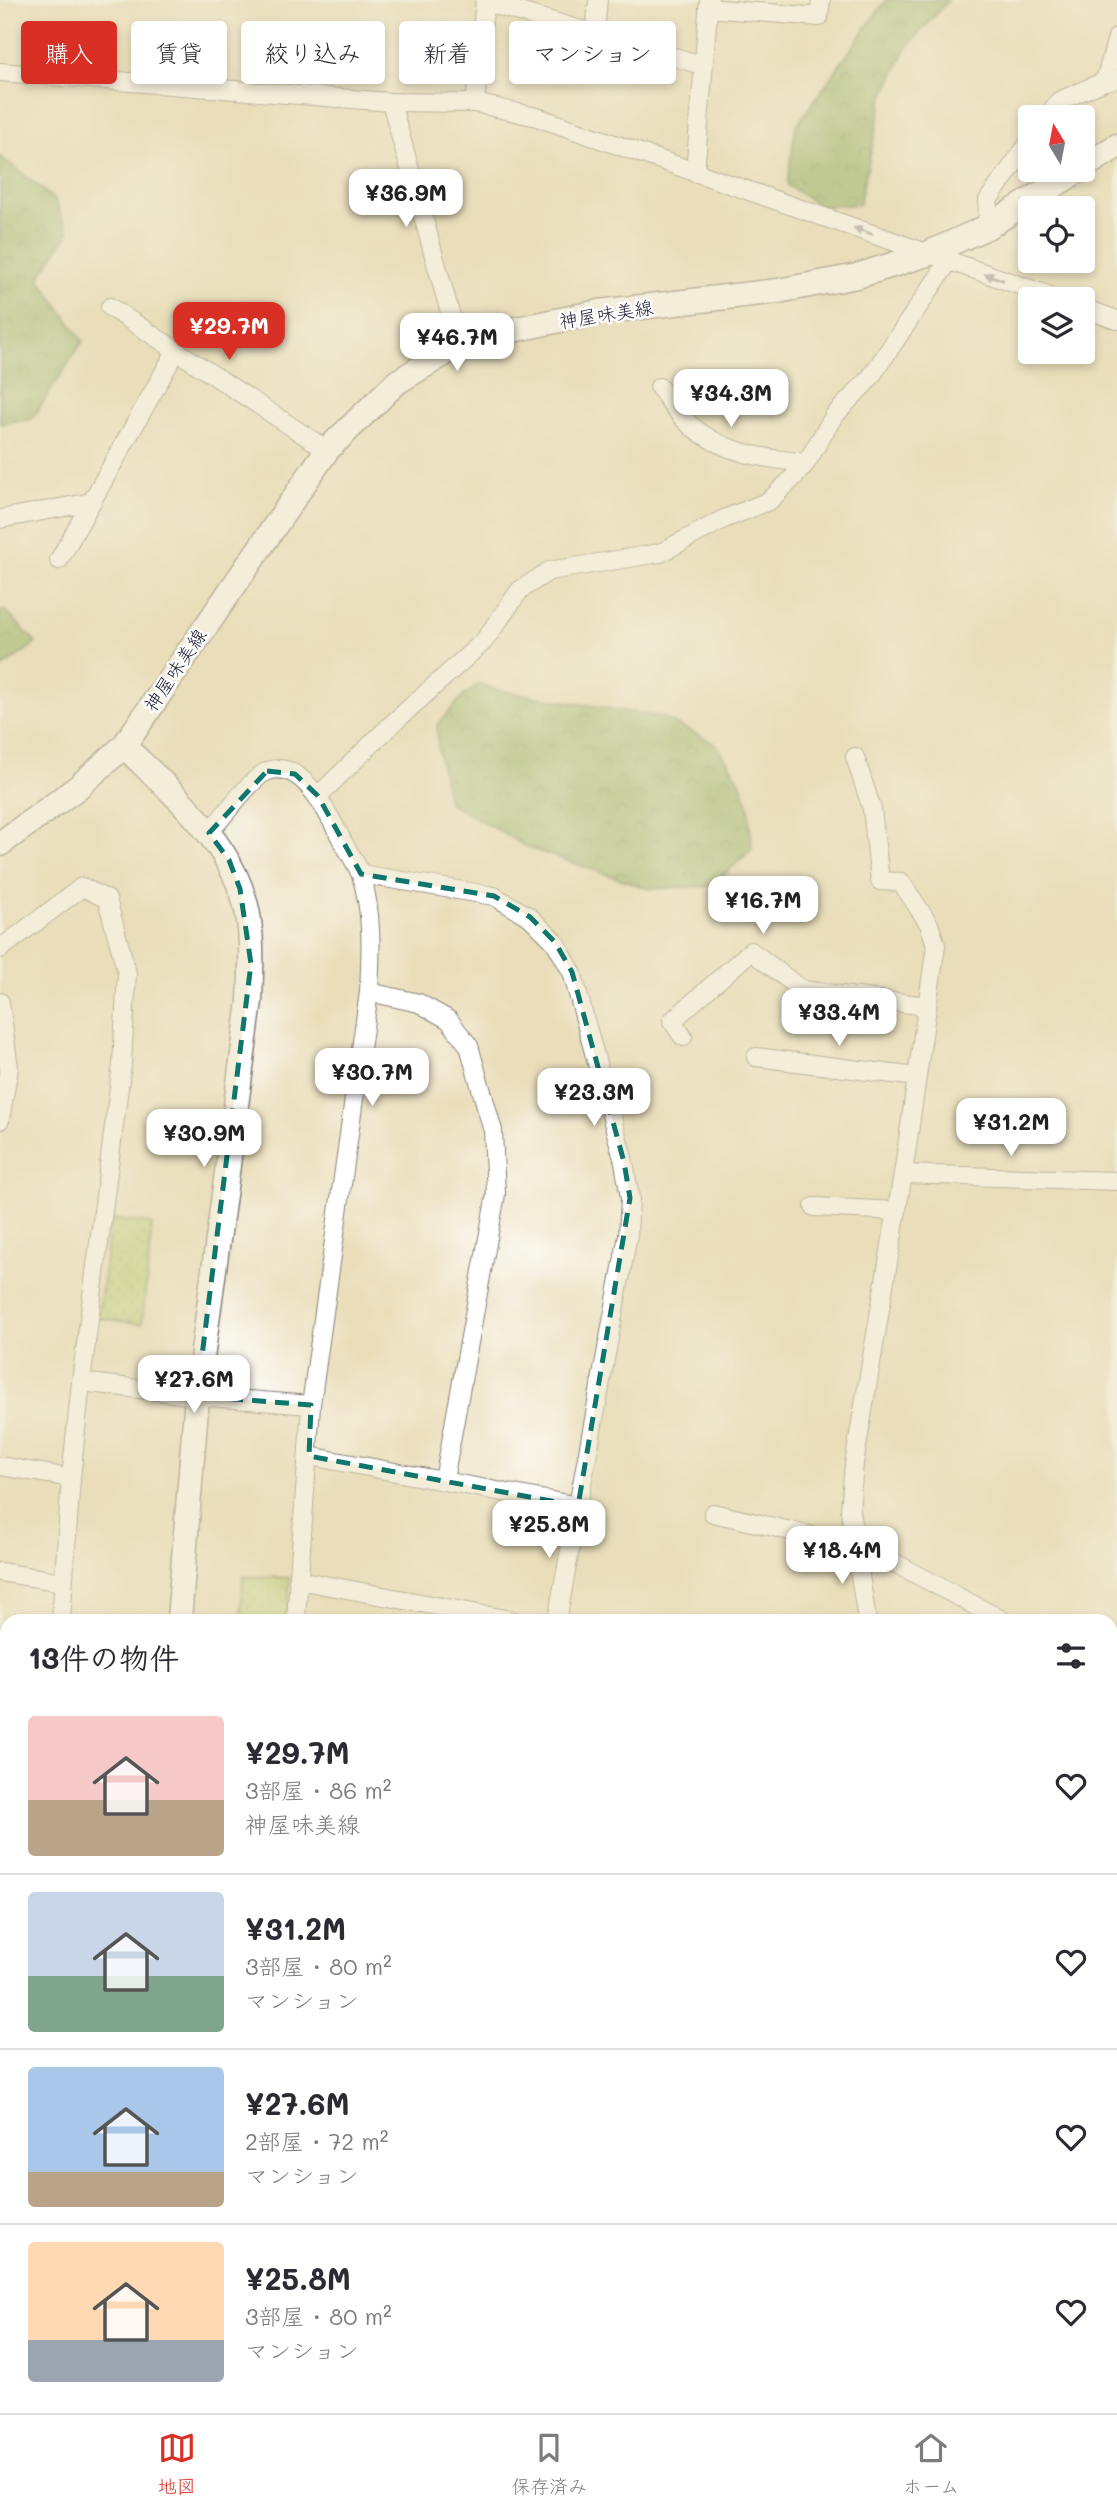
<!DOCTYPE html>
<html lang="ja">
<meta charset="utf-8">
<style>
:root{--surface:#fff;--page:#f2f2f3;--text:#2b2b33;--muted:#7c7c81;--line:#e1e1e2;--accent:#d93025}
body{margin:0;font-family:Mali,"Klee One",sans-serif;background:var(--page);color:var(--text);height:100vh;display:flex;flex-direction:column;font-size:26px;white-space:nowrap}
*{box-sizing:border-box;margin:0}
p{font-size:23px;color:var(--muted)}
.icon{flex:none;width:38px;height:38px;fill:none;stroke:currentColor;stroke-width:2;stroke-linecap:round;stroke-linejoin:round}
.map{position:relative;flex:1;overflow:hidden}
.panel{position:absolute;left:0px;top:1614px;width:1118px;height:800px;display:flex;flex-direction:column;background:var(--surface);border-radius:21px 21px 0 0;box-shadow:0 4px 10px #0003}
.panel>*{flex:none}
.top-card{position:absolute;left:21px;top:21px;width:700px;height:63px;display:flex;gap:14px}
.needle{width:46px;rotate:350deg}
.buttons{position:absolute;left:1018px;top:105px;display:grid;gap:14px}
.buttons a{display:grid;place-items:center;width:77px;height:77px;border-radius:7px;background:var(--surface);box-shadow:0 4px 10px #0003;font-size:35px}
.price{position:absolute;translate:-50% -60px;padding:0 16px;border-radius:14px;background:#fff;color:#222;font-size:23px;line-height:46px;filter:drop-shadow(0 2px 4px #0008)}
.price::after{content:'';position:absolute;left:50%;top:42px;width:21px;height:16px;margin-left:-10px;background:inherit;clip-path:polygon(0 0,100% 0,50% 100%)}
.price.selected{background:var(--accent);color:#fff}
ul{padding:0;list-style:none}
li{display:flex;align-items:center;gap:21px;height:175px;padding:0 28px}
li+li{border-top:2px solid var(--line)}
li span{display:grid;place-items:center;flex:none;width:196px;height:140px;border-radius:7px;color:#555}
li>.icon{margin-inline-start:auto}
span .icon{width:84px;height:84px;fill:#fffc;stroke-width:1}
li b{font-size:30px}
h2{display:flex;justify-content:space-between;align-items:center;height:84px;padding:0 28px;font-size:30px}
.pill{padding:0 24px;border-radius:7px;background:var(--surface);box-shadow:0 4px 10px #0003;font-size:24px;line-height:63px}
.pill.selected{background:var(--accent);color:#fff}
.tab-bar{display:flex;justify-content:space-around;align-items:center;height:98px;border-top:2px solid var(--line);background:var(--surface);font-size:19px;color:var(--muted)}
.tab-bar a{display:grid;justify-items:center;gap:4px}
.tab-bar .selected{color:var(--accent)}
.map>svg:first-child{display:block}
.green{fill:url(#green-dots);stroke:#6b7756;stroke-width:2}
.forest{fill:url(#forest-crowns);stroke:#58694f;stroke-width:2}
.lines{fill:none;stroke-linecap:round;stroke-linejoin:round}
.street-casing{stroke:#86807a;stroke-width:20}
.secondary-casing{stroke:#86807a;stroke-width:27}
.street{stroke:#fff;stroke-width:18}
.secondary{stroke:#fff;stroke-width:24}
.oneway{fill:#9c9ca7}
.marked{fill:none;stroke:#0f766e;stroke-width:5;stroke-dasharray:14 9;stroke-linejoin:round}
.labels{text-anchor:middle;stroke-width:5;stroke-linejoin:round;paint-order:stroke}
.street-label{font-size:19px;fill:#22223b;stroke:#fff}
</style>
<div class="map">
<svg width="1117" height="2413" viewBox="0 0 1117 2413">
<defs>
<pattern id="green-dots" width="8" height="8" patternUnits="userSpaceOnUse" patternTransform="scale(1.75)"><rect width="8" height="8" fill="#b4cc71"/><path d="M2 2h.1M6 6h.1" fill="none" stroke="#9aaf63" stroke-width="1.8" stroke-linecap="round"/></pattern>
<pattern id="forest-crowns" width="20" height="18" patternUnits="userSpaceOnUse" patternTransform="scale(1.75)"><rect width="20" height="18" fill="#8fb063"/><path d="M2 6a3 3 0 1 1 6 0M12 15a3 3 0 1 1 6 0" fill="none" stroke="#748f53"/></pattern>
</defs>
<rect width="100%" height="100%" fill="#fff"/>
<filter id="ink" filterUnits="userSpaceOnUse"><feTurbulence type="fractalNoise" baseFrequency=".0143" numOctaves="2"/><feDisplacementMap in="SourceGraphic" scale="14" xChannelSelector="R" yChannelSelector="G"/><feConvolveMatrix kernelMatrix="1 2 1 2 8 2 1 2 1" color-interpolation-filters="sRGB"/></filter>
<filter id="wash" filterUnits="userSpaceOnUse"><feTurbulence type="fractalNoise" baseFrequency=".00686" numOctaves="4" result="noise"/><feDisplacementMap in="SourceGraphic" scale="28" xChannelSelector="R" yChannelSelector="G"/><feGaussianBlur stdDeviation="1.57" result="paint"/><feColorMatrix in="noise" values="0 0 0 0 0 0 0 0 0 0 0 0 0 0 0 0 0 1.4 0 .05"/><feComposite in="paint" operator="in"/></filter>
<g filter="url(#wash)">
<rect width="100%" height="100%" fill="#eadeba"/>
<g class="green">
<path d="M111,1219L152,1224L142,1324L98,1318Z"/>
<path d="M243,1576L290,1578L287,1620H241Z"/>
</g>
<g class="forest">
<path d="M886,0H948L906,49L883,98L859,204L821,207L787,185L796,126Z"/>
<path d="M0,156L54,199L69,233L39,278L83,341L32,419L0,424Z"/>
<path d="M0,611H6L36,643L0,669Z"/>
<path d="M480,684L497,690L662,717L716,744L739,779L749,806L752,849L712,886L650,889L529,848L448,802L438,750L437,725L463,696Z"/>
<path d="M582,2406H699L701,2413H583Z"/>
</g>
</g>
<g filter="url(#ink)">
<g class="lines">
<defs>
<g id="street">
<path d="M485,2L702,65"/>
<path d="M708,8L819,17L821,0"/>
<path d="M595,33L598,0"/>
<path d="M0,72L391,102L475,103L537,117L1059,299"/>
<path d="M1105,81L1117,37"/>
<path d="M391,102L459,345"/>
<path d="M475,103L485,0"/>
<path d="M1047,117L1059,101L1105,81L1117,79"/>
<path d="M695,173L709,0"/>
<path d="M987,227L988,200L1031,140"/>
<path d="M110,307L327,450"/>
<path d="M1083,308L1117,320"/>
<path d="M659,387C669,400 678,415 690,425C724,454 763,458 806,463"/>
<path d="M0,519L92,502"/>
<path d="M59,560L176,351"/>
<path d="M855,757L872,809L880,881L901,882L929,924L936,945L903,1174L854,1464L850,1511L867,1620"/>
<path d="M318,796L392,724L484,641L520,590L549,571L660,553L724,519L769,501L796,475L806,463L834,416L870,378L949,261"/>
<path d="M209,833C220,820 254,775 268,771C304,758 330,818 343,842C349,853 357,864 361,875C373,913 371,953 369,992L311,1405L296,1620"/>
<path d="M361,874L494,896L530,917L555,942L572,972L624,1162L630,1198L628,1235L557,1620"/>
<path d="M0,949L82,887L107,899L127,973L122,1064L81,1382L71,1478L61,1620"/>
<path d="M369,992L419,1003L449,1020L469,1046L493,1131L496,1194L444,1480"/>
<path d="M0,1002L9,1068L0,1120"/>
<path d="M683,1037L672,1021L751,951L802,990L927,1006"/>
<path d="M756,1057L917,1077"/>
<path d="M903,1174L1117,1181"/>
<path d="M814,1207L897,1211"/>
<path d="M81,1382L197,1396L311,1405"/>
<path d="M309,1456L578,1506"/>
<path d="M0,1466L71,1478"/>
<path d="M713,1513L856,1546L880,1555L1002,1620"/>
<path d="M0,1572L63,1582"/>
<path d="M298,1580L511,1620"/>
<path d="M1111,1651L1117,1652"/>
<path d="M0,1679L7,1680"/>
<path d="M0,1783H7"/>
<path d="M0,1889H7"/>
<path d="M0,2316L7,2313"/>
<path d="M93,2406L95,2413"/>
<path d="M339,2406L342,2413"/>
<path d="M508,2406L509,2413"/>
<path d="M1002,2406V2413"/>
</g>
<g id="secondary">
<path d="M1083,167L1117,146"/>
<path d="M124,746C173,794 235,844 248,915C253,943 251,973 250,1001L197,1396L179,1620"/>
<path d="M0,844L77,788L124,746L327,450L397,382L459,345L517,329L599,312L778,291L857,276L927,254L987,227L1079,170"/>
<path d="M221,2406L223,2413"/>
</g>
</defs>
<use href="#street" class="street-casing"/>
<use href="#secondary" class="secondary-casing"/>
<use href="#street" class="street"/>
<use href="#secondary" class="secondary"/>
</g>
<defs><path id="oneway-solid" d="M-6-.8H1V-3.2L6.5 0L1 3.2V.8H-6Z" transform="scale(1.75)"/></defs>
<g class="oneway">
<use href="#oneway-solid" transform="translate(863 231) rotate(-161)"/>
<use href="#oneway-solid" transform="translate(994 277) rotate(-161)"/>
</g>
</g>
<path d="M0 0H1117V2413H0ZM267,771L295,774L318,796L361,874L494,896L530,917L555,942L572,972L624,1162L630,1198L578,1506L309,1456L311,1405L197,1396L251,964L240,889L229,860L209,833Z" fill="#eadeba" fill-opacity=".55" fill-rule="evenodd"/>
<path class="marked" d="M267,771L295,774L318,796L361,874L494,896L530,917L555,942L572,972L624,1162L630,1198L578,1506L309,1456L311,1405L197,1396L251,964L240,889L229,860L209,833Z"/>
<g class="labels">
<g class="street-label">
<text transform="translate(606 314) rotate(-9)" y="7">神屋味美線</text>
<text transform="translate(175 670) rotate(-56)" y="7">神屋味美線</text>
</g>
</g>
</svg>
<div class="buttons">
<a><svg class="needle" viewBox="-14 -14 28 28"><path d="M0-13l5 13h-10z" fill="#e53935"/><path d="M0 13l5-13h-10z" fill="#7c7c81"/></svg></a>
<a><svg class="icon" aria-label="locate" viewBox="0 0 24 24"><circle cx="12" cy="12" r="6"/><path d="M12 2v4M12 18v4M2 12h4M18 12h4"/></svg></a>
<a><svg class="icon" aria-label="layers" viewBox="0 0 24 24"><path d="M12 4l9 5-9 5-9-5zM3 14l9 5 9-5"/></svg></a>
</div>
<b class="price" style="left:406px;top:229px">¥36.9M</b>
<b class="price selected" style="left:229px;top:362px">¥29.7M</b>
<b class="price" style="left:457px;top:373px">¥46.7M</b>
<b class="price" style="left:731px;top:429px">¥34.3M</b>
<b class="price" style="left:763px;top:936px">¥16.7M</b>
<b class="price" style="left:839px;top:1048px">¥33.4M</b>
<b class="price" style="left:372px;top:1108px">¥30.7M</b>
<b class="price" style="left:594px;top:1128px">¥23.3M</b>
<b class="price" style="left:1011px;top:1158px">¥31.2M</b>
<b class="price" style="left:204px;top:1169px">¥30.9M</b>
<b class="price" style="left:194px;top:1415px">¥27.6M</b>
<b class="price" style="left:549px;top:1560px">¥25.8M</b>
<b class="price" style="left:842px;top:1586px">¥18.4M</b>
<div class="top-card">
<a class="pill selected">購入</a>
<a class="pill">賃貸</a>
<a class="pill">絞り込み</a>
<a class="pill">新着</a>
<a class="pill">マンション</a>
</div>
<section class="panel">
<h2>13件の物件<svg class="icon" aria-label="filters" viewBox="0 0 24 24"><path d="M4 7h16M4 17h16"/><circle cx="9" cy="7" r="2"/><circle cx="15" cy="17" r="2"/></svg></h2>
<ul>
<li><span style="background:linear-gradient(#f6c9c9 60%,#b9a48a 0)"><svg class="icon" aria-label="home" viewBox="0 0 24 24"><path d="M3 11l9-7 9 7M6 9v11h12V9"/></svg></span><div><b>¥29.7M</b><p>3部屋 · 86 m²</p><p>神屋味美線</p></div><svg class="icon" aria-label="heart" viewBox="0 0 24 24"><path d="M12 20l-8-8c-3-5 5-10 8-4 3-6 11-1 8 4z"/></svg></li>
<li><span style="background:linear-gradient(#c9d6e8 60%,#7fa58c 0)"><svg class="icon" aria-label="home" viewBox="0 0 24 24"><path d="M3 11l9-7 9 7M6 9v11h12V9"/></svg></span><div><b>¥31.2M</b><p>3部屋 · 80 m²</p><p>マンション</p></div><svg class="icon" aria-label="heart" viewBox="0 0 24 24"><path d="M12 20l-8-8c-3-5 5-10 8-4 3-6 11-1 8 4z"/></svg></li>
<li><span style="background:linear-gradient(#a9c7e8 75%,#b9a48a 0)"><svg class="icon" aria-label="home" viewBox="0 0 24 24"><path d="M3 11l9-7 9 7M6 9v11h12V9"/></svg></span><div><b>¥27.6M</b><p>2部屋 · 72 m²</p><p>マンション</p></div><svg class="icon" aria-label="heart" viewBox="0 0 24 24"><path d="M12 20l-8-8c-3-5 5-10 8-4 3-6 11-1 8 4z"/></svg></li>
<li><span style="background:linear-gradient(#ffd9b3 70%,#9aa5b1 0)"><svg class="icon" aria-label="home" viewBox="0 0 24 24"><path d="M3 11l9-7 9 7M6 9v11h12V9"/></svg></span><div><b>¥25.8M</b><p>3部屋 · 80 m²</p><p>マンション</p></div><svg class="icon" aria-label="heart" viewBox="0 0 24 24"><path d="M12 20l-8-8c-3-5 5-10 8-4 3-6 11-1 8 4z"/></svg></li>
</ul>
</section>
</div>
<nav class="tab-bar">
<a class="selected"><svg class="icon" aria-label="map" viewBox="0 0 24 24"><path d="M3 6l6-2 6 2 6-2v14l-6 2-6-2-6 2zM9 4v14M15 6v14"/></svg>地図</a>
<a><svg class="icon" aria-label="saved" viewBox="0 0 24 24"><path d="M7 4h10v16l-5-4-5 4z"/></svg>保存済み</a>
<a><svg class="icon" aria-label="home" viewBox="0 0 24 24"><path d="M3 11l9-7 9 7M6 9v11h12V9"/></svg>ホーム</a>
</nav>
